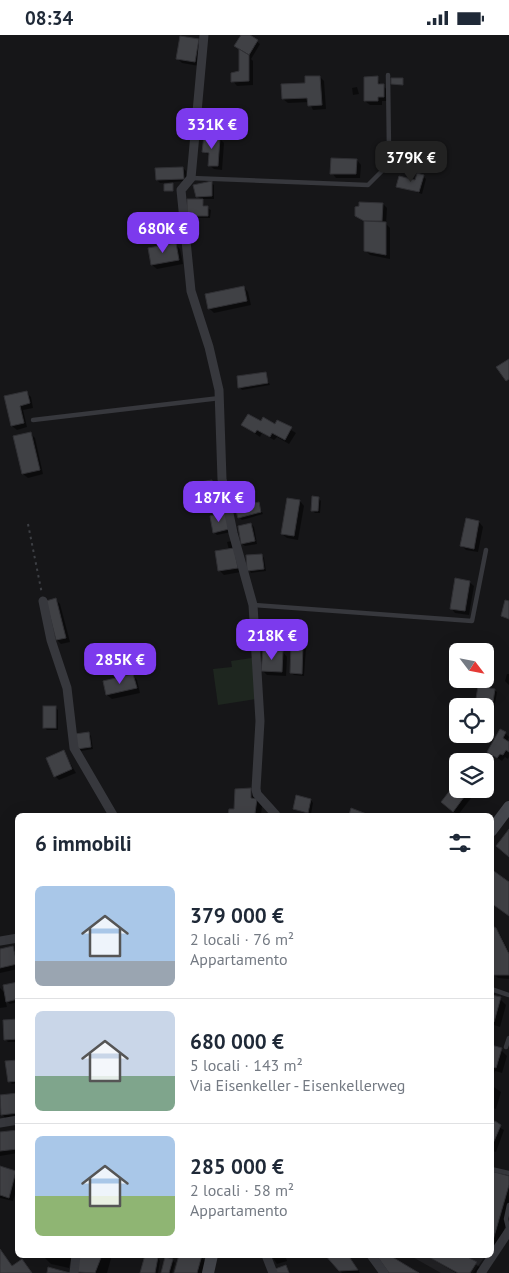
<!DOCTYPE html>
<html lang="it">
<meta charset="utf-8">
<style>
:root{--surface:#fff;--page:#f2f2f3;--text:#1f2937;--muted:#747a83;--line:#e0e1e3;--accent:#7c3aed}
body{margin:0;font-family:"PT Sans",sans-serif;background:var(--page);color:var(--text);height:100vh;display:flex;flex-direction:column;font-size:19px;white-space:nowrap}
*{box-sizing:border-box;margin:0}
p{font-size:16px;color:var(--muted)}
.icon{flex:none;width:28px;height:28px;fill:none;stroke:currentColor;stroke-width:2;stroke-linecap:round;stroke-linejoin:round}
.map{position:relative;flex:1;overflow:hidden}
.sheet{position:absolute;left:15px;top:778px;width:479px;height:445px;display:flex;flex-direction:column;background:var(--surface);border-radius:8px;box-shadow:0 5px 20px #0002}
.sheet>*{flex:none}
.needle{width:32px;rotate:122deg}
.fabs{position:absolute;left:449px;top:608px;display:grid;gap:10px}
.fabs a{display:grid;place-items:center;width:45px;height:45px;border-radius:8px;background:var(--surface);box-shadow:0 5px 20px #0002;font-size:25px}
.price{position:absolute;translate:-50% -42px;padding:0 11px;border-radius:10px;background:var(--accent);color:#fff;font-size:16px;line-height:32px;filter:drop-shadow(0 1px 2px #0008)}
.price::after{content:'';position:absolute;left:50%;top:30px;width:15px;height:11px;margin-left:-8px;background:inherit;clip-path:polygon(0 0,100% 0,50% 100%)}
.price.on{background:#222;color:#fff}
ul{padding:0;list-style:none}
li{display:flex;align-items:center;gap:15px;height:125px;padding:0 20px}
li+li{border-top:1px solid var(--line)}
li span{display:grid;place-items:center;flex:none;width:140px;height:100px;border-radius:8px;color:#555}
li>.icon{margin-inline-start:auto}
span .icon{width:60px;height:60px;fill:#fffc;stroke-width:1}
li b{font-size:21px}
h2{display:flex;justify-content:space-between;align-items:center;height:60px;padding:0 20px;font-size:21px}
.status{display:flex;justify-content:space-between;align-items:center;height:35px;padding:0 25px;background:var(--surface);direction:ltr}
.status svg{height:14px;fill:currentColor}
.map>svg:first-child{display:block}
.built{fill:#222225}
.green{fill:#1e261f}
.shadow{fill:#0007}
.building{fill:#404145;stroke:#303034}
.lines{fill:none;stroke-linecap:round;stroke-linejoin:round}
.path{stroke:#3d3f44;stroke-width:2;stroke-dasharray:2.5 4;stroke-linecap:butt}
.lane{stroke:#37383d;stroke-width:4.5}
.street{stroke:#37383d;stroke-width:9}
.secondary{stroke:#45474d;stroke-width:12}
</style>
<div class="status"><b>08:34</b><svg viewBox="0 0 49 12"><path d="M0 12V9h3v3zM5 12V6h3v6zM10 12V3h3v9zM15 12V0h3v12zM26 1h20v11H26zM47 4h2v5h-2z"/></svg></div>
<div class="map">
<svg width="509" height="1238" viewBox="0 0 509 1238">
<rect width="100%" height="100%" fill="#161618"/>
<path class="built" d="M409,1220H486L473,1238H441Z"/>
<path class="green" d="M252,623L256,664L218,670L213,634L232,632L231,626Z"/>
<g class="shadow">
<path d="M242,0H248L260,9L251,24L253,26V50L237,51L233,46L240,37Z"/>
<path d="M198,5L203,9L199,31L182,28L178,24Z"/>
<path d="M320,42L324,46L326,74L313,75L309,67L288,68L283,64Z"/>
<path d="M377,43L381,50L388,55V66H382V70H370L365,66Z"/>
<path d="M357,52L359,59L353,60L352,53Z"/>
<path d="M220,104L224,108L222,135L214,134L209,130L210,121L204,117Z"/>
<path d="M427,111L430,114L426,132L415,130L412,127Z"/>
<path d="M357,125L361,130L360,143H336L332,138Z"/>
<path d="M183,133L186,136V146L160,148L157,145Z"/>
<path d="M423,141L426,144L422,159L398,151L416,147Z"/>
<path d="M211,148L214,150V164H201L205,172L211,175L210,183H191L188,180L201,165L197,161Z"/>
<path d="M383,169L387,173L386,189L390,193V224L370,220L365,215V188L357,181Z"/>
<path d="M176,210L180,214L183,229L157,234L152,230Z"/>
<path d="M244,252L248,257L251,270L214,278L210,274L207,260Z"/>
<path d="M265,338L270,350L242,355L240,352Z"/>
<path d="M26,357L31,362L33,373L23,375L27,392L17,395L12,391L6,362Z"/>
<path d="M278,387L296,398L289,409L277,402L274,405L262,398L260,402L243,390L261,388L276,390Z"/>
<path d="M30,398L35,403L43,439L28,443L23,439Z"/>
<path d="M211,446L216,451L219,472L204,474L199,470Z"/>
<path d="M318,463L321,466L320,478H315L312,475Z"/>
<path d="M288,464L300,466L304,471L298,505L287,503L282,499Z"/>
<path d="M258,468L263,479L242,485L239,482Z"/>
<path d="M225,479L231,497L217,500L214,497Z"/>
<path d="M467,485L479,487L483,492L478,517L466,515L462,511Z"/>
<path d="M251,489L254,492L257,509L245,511L242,509Z"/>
<path d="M232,506L241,537L224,540L219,535L229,515L227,507Z"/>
<path d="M262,520L264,523L266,536L251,538L249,535Z"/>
<path d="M469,547L474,551L469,580L455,578L451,573Z"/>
<path d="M56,565L60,569L70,607L61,609L57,605Z"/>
<path d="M303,611L306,613L304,641L294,640L291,638Z"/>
<path d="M283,617L287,622L286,641L267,640L262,635Z"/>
<path d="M507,639H509V650L505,646Z"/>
<path d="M133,640L137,645L140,658L112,664L107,660Z"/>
<path d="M494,655L497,657L494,675L476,669Z"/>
<path d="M55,672L58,675V695H47L44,692Z"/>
<path d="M88,698L91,701L93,714L81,716L78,713Z"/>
<path d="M505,698L509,702L507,707L509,709V722L508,724L505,722L502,726L489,717Z"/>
<path d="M63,716L76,738L59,745L55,741Z"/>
<path d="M485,736L488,739L485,744Z"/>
<path d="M250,754L262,771L261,780H229Z"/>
<path d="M458,754H478L458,780L447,772Z"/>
<path d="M311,765L313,768L311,779L294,774Z"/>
<path d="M491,891L500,899L509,917V944L498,943L493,939Z"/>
<path d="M13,913L17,917L18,934L0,938V915Z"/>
<path d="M18,949V967L10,969L5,964L7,972L0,973V953L6,959Z"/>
<path d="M491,961L500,964L506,970L500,992L491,989Z"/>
<path d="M18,985V1007H8L5,1004Z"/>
<path d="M491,1012L501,1015L507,1021L502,1038L495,1036L491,1048Z"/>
<path d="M18,1026V1048L12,1049L9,1046Z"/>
<path d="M491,1050L501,1057L496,1074L491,1072Z"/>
<path d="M18,1059V1082L6,1084L2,1079Z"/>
<path d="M491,1088L504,1095L496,1117L491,1115Z"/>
<path d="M18,1096V1118L0,1121V1099Z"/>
<path d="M0,1132L18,1139V1150L13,1166L0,1163Z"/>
<path d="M491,1138L509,1142V1177L499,1214L492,1225L474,1220H491Z"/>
<path d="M42,1220H72L69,1233L51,1229Z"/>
<path d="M82,1220H112L107,1238H80Z"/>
<path d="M180,1220L201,1221L205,1226L202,1238H176Z"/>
<path d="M271,1220H285L287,1226L277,1229Z"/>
<path d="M326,1220H348L360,1238H342Z"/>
<path d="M425,1220H462L481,1233L477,1238H456Z"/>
<path d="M158,1223L160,1226L158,1238H141Z"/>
<path d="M172,1225L175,1228L172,1238H162Z"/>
</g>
<g class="building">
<path d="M241,0H250L258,5L249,20L234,11Z"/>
<path d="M180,1L199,4L195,27L176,24Z"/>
<path d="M239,14L249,20V46L231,47V38L239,36Z"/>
<path d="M305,41H320L322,70L308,71L307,63L282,64L281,49L305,48Z"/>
<path d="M378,41V49H384V62H378V66H364V42Z"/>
<path d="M391,43H403V50L391,49Z"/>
<path d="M204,101L220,103L218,131H208L209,118L202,117Z"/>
<path d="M415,107L428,110L423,130L411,127Z"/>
<path d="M331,123L357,124L356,139H330Z"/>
<path d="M183,132L184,144L156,145L155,133Z"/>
<path d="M417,138L424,140L419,157L396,152L399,141L415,145Z"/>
<path d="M212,146V161L196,162L193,150Z"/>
<path d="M173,148V156H164V149Z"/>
<path d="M187,164H203V171H208V181H187Z"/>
<path d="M359,167L383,168L382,186H364L355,181V172L359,171Z"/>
<path d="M364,186L386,187V220L364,216Z"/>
<path d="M176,208L179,225L151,230L148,213Z"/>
<path d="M244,251L247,266L208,274L205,259Z"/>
<path d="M509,324V344L506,346L496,332Z"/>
<path d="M266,337L268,348L238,353L237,341Z"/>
<path d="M27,356L30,368L20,371L24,388L11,391L4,361Z"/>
<path d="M248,379L261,386L263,382L275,389L277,385L292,392L285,405L272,398L270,402L257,395L255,398L241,390Z"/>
<path d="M31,397L40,435L22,439L13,401Z"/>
<path d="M212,445L216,468L198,471L194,448Z"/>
<path d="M312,461L319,462L318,476H311Z"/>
<path d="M287,463L300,465L294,501L281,499Z"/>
<path d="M259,467L261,477L238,483L235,473Z"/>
<path d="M225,477L229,494L213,498L210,481Z"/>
<path d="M466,483L479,486L474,514L460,511Z"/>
<path d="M251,488L255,506L241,509L238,491Z"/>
<path d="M234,513L238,533L218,536L215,516Z"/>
<path d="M262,519L264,534L247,536L246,520Z"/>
<path d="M455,543L470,546L465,576L450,574Z"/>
<path d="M56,563L66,603L56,605L46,566Z"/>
<path d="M505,565L509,566V584L501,581Z"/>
<path d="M291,609H303L302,639L290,638Z"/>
<path d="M263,615L283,616L282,637L261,636Z"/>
<path d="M133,639L137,653L106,660L103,646Z"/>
<path d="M478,651L495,654L492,673L475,670Z"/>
<rect x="43" y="671" width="13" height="22"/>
<path d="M500,694L506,697L503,703L509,707V717L506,715L503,720L500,719L497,723L487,717Z"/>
<path d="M89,697L91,712L77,714L75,699Z"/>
<path d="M64,715L72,734L54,742L46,723Z"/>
<path d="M458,745V754H470L453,777L441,767Z"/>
<path d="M251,753V763L257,764L255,778L261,780H228L229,774H234L235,754Z"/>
<path d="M296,760L311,764L308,778L293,774Z"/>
<path d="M351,773L369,780H349Z"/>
<path d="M509,794V822L496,811Z"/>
<path d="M491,834L509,847V881L491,868Z"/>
<path d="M491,890L496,893L509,919V940H492Z"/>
<path d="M13,911L17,929L0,933V914Z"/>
<path d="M18,947V964L6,967L3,950Z"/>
<path d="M491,960L501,962L494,987L491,986Z"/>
<path d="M18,984V1004L4,1005L3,985Z"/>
<path d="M491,1010L502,1013L496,1033L491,1031Z"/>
<path d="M18,1025V1046L8,1047L5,1026Z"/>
<path d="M18,1058V1078L1,1080L0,1060Z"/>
<path d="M495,1086L501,1090L491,1113V1087Z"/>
<path d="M18,1095V1114L0,1116V1097Z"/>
<path d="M0,1131L16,1136L9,1163L0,1160Z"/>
<path d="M491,1136L509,1141V1150L491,1212Z"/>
<path d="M0,1214L12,1231L22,1224L32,1238H0Z"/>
<path d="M79,1220H102L95,1238L77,1237Z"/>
<path d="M145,1220L158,1222L155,1238H140Z"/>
<path d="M179,1220H202L197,1238H174Z"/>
<path d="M325,1220H348L358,1235L339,1236Z"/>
<path d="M376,1220H389L419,1238H389Z"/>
<path d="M425,1220H464L477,1227L470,1238H458Z"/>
<path d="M165,1222L173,1224L169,1238H161Z"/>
<path d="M286,1230L289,1238H276L275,1234Z"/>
<path d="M48,1232L70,1238H47Z"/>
</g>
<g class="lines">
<path class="path" d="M28,489L42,559"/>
<g class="lane">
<path d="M191,143L368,150L382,136L389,115L388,40"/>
<path d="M33,385L220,363"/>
<path d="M253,570L472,586L486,515"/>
<path d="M491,954L509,960"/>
<path d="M506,1012L509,1003"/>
<path d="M491,1134L509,1138"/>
<path d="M509,1196L506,1184L509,1170"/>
</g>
<g class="street">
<path d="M204,0L191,143L181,155L191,256L209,312L219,355L222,444L233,498L253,570L260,686L256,754L257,759L276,780"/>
<path d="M43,566L51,605L67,653L74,713L113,780"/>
<path d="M0,906L18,903"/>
<path d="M0,1088L18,1085"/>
<path d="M266,1220L273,1238"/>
<path d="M371,1220L384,1238"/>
<path d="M74,1238L76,1220"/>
<path d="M481,1238L509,1196"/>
</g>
<g class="secondary">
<path d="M491,796L509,772"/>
<path d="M208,1238L212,1220"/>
</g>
</g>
</svg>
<div class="fabs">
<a><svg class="needle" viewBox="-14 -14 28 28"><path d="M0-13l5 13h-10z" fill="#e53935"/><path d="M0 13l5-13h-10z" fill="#747a83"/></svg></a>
<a><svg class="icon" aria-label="locate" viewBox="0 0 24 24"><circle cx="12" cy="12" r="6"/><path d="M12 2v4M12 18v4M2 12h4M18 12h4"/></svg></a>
<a><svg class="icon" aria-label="layers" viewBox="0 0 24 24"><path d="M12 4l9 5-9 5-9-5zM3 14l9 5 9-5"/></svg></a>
</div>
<b class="price" style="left:212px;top:115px">331K €</b>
<b class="price on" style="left:411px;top:148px">379K €</b>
<b class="price" style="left:163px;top:219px">680K €</b>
<b class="price" style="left:219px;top:488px">187K €</b>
<b class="price" style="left:272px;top:626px">218K €</b>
<b class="price" style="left:120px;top:650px">285K €</b>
<section class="sheet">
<h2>6 immobili<svg class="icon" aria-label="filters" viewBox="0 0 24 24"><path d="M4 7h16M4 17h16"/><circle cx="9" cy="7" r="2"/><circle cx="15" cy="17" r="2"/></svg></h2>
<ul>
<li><span style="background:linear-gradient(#a9c7e8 75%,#9aa5b1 0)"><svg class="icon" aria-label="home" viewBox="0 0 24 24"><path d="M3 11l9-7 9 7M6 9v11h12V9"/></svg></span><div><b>379 000 €</b><p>2 locali · 76 m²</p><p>Appartamento</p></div></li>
<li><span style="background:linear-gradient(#c9d6e8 65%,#7fa58c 0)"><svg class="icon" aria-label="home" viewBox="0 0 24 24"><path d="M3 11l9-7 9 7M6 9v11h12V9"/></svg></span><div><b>680 000 €</b><p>5 locali · 143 m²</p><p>Via Eisenkeller - Eisenkellerweg</p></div></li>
<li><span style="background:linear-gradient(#a9c7e8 60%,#8fb573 0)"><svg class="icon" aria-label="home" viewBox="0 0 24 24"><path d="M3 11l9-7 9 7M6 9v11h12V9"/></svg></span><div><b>285 000 €</b><p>2 locali · 58 m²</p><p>Appartamento</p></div></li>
</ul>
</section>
</div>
